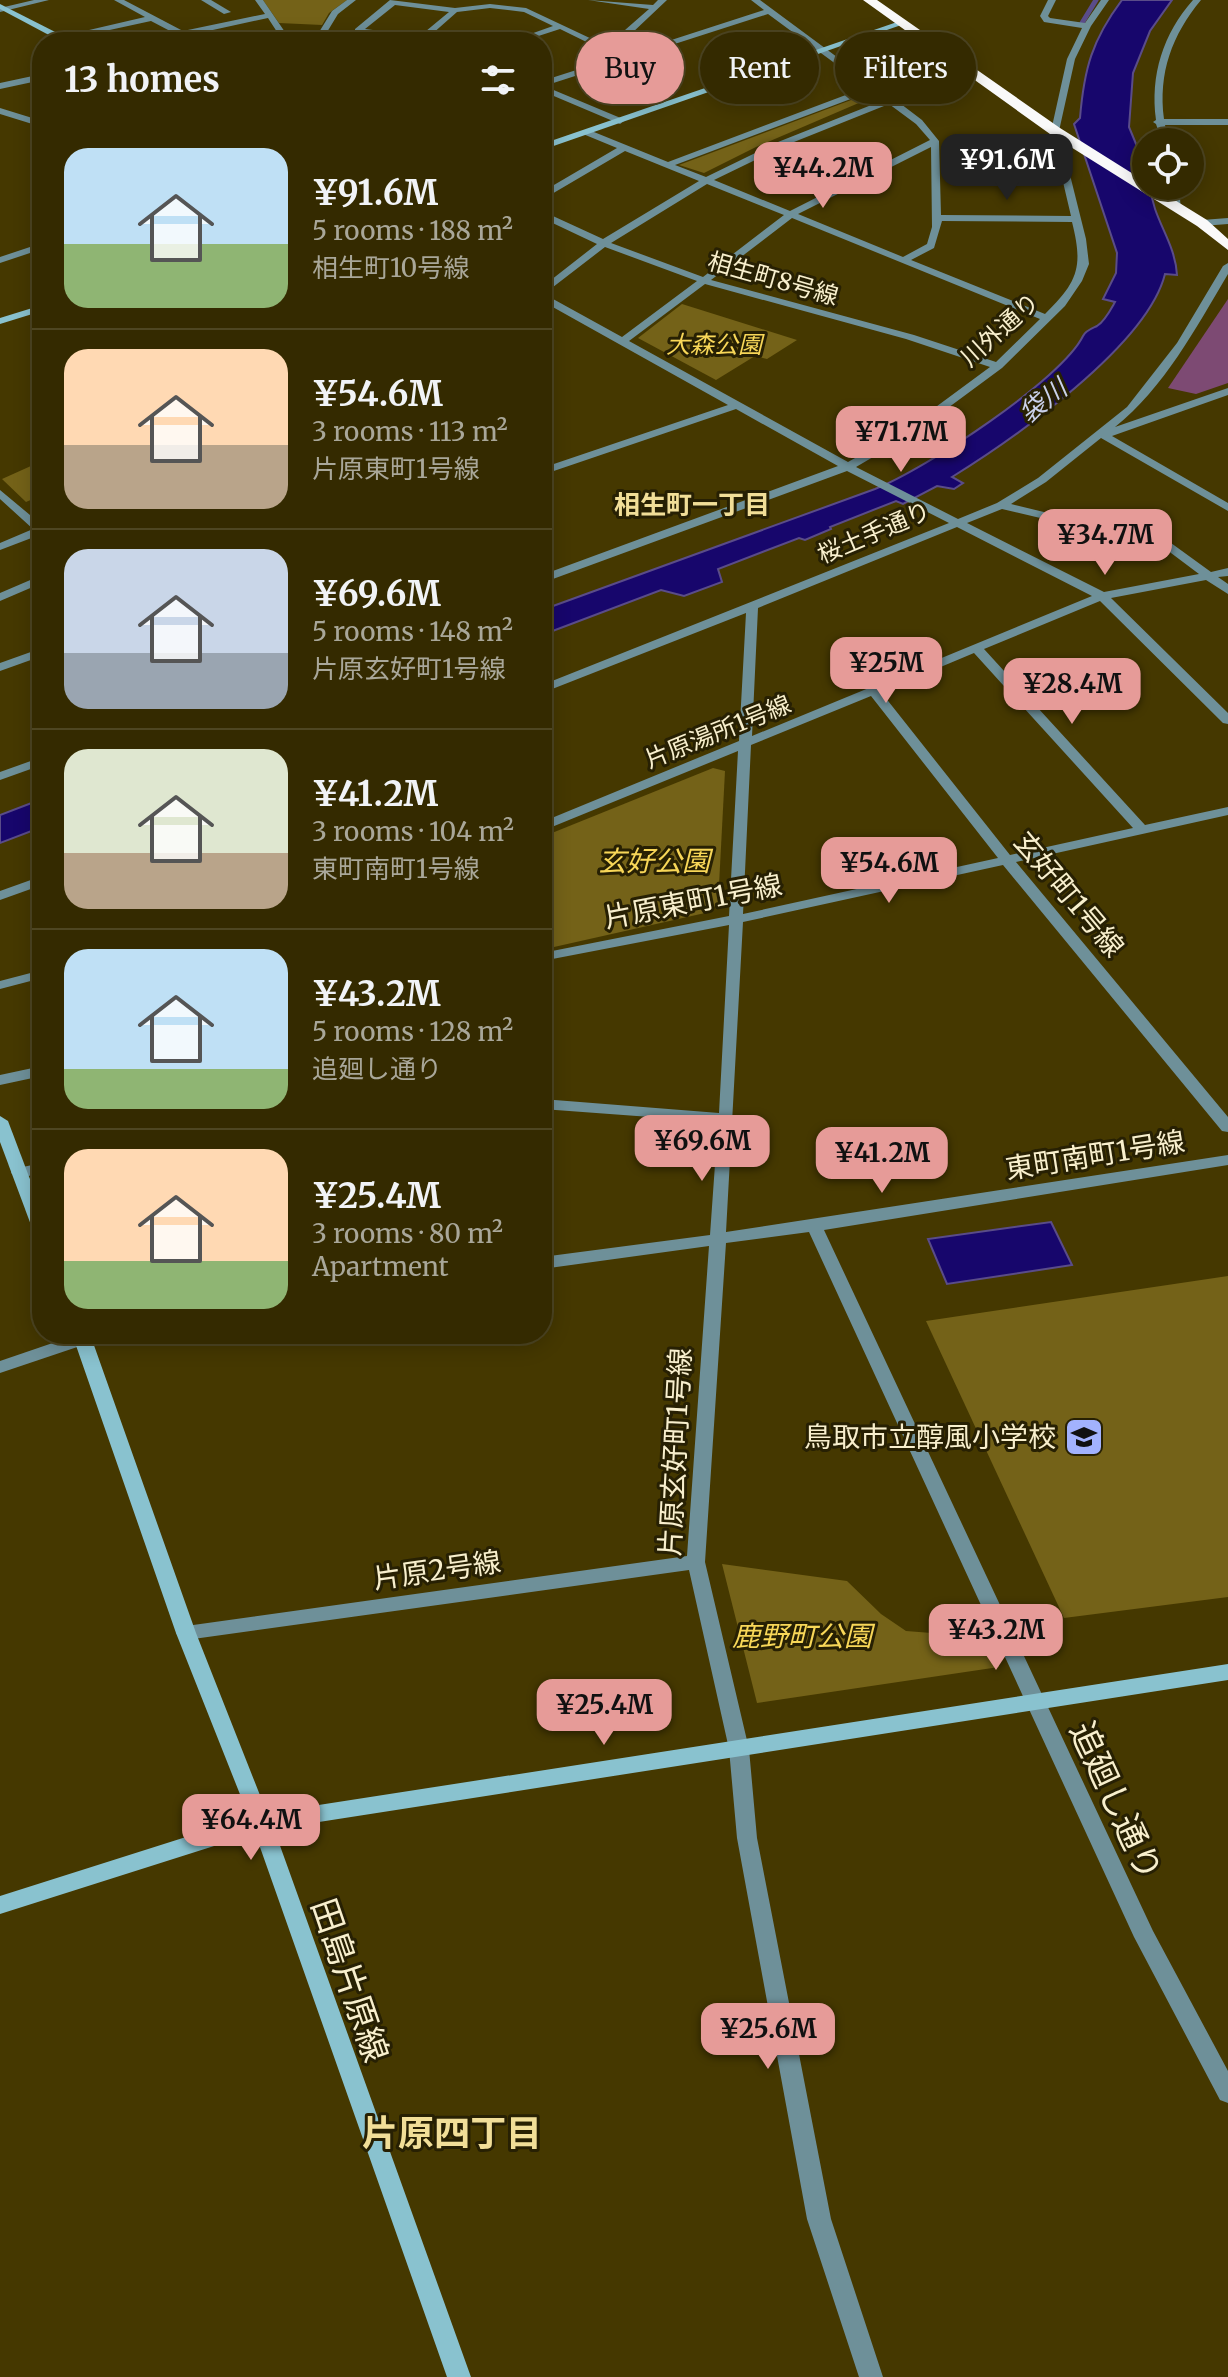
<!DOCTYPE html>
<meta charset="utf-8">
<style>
:root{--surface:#342a00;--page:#3c320a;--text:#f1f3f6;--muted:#a9a799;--line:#4e4622;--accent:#e69b98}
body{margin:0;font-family:Merriweather,"Noto Sans JP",serif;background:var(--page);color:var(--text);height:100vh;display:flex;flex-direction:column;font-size:30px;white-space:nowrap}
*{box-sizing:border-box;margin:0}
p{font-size:26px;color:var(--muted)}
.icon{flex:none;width:44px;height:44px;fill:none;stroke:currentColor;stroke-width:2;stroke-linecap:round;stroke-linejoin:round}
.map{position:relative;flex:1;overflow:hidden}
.drawer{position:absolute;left:32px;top:32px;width:520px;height:1312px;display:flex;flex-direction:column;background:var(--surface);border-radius:32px;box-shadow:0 4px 20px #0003,0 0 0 2px var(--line)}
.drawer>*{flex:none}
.guide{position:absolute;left:576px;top:32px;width:532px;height:72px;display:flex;gap:16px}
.fabs{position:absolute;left:1132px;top:128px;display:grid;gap:16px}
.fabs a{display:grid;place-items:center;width:72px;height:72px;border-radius:50%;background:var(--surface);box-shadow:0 4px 20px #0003,0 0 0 2px var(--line);font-size:40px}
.price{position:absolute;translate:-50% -68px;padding:0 18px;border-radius:16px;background:var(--accent);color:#111;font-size:26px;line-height:52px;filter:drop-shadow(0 2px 4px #0008)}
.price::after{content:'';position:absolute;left:50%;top:48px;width:24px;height:18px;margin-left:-12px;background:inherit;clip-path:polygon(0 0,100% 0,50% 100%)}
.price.active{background:#222;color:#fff}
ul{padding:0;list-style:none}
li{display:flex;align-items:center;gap:24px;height:200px;padding:0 32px}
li+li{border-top:2px solid var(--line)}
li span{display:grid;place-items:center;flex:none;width:224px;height:160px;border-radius:24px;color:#555}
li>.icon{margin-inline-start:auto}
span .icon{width:96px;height:96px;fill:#fffc;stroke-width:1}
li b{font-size:34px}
h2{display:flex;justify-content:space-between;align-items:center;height:96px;padding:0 32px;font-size:34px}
.chip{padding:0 28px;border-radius:36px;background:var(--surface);box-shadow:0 4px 20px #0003,0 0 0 2px var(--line);font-size:28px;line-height:72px}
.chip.active{background:var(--accent);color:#111}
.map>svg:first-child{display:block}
.green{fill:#746218}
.water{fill:#17066c;stroke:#5a4c89;stroke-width:2}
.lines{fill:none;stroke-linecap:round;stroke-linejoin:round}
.stream{stroke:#5a4c89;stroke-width:5}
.building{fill:#7d4a73}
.street{fill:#6e9099;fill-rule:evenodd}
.secondary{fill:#89c2cf;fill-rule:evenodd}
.highway{fill:#f9f9f9;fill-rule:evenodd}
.labels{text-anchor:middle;stroke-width:6;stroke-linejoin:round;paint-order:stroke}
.far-street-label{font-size:24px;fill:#f8efcd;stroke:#272003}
.far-park-label{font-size:24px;font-style:italic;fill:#f8d758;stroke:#272003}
.far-water-label{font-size:26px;font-style:italic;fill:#cad1eb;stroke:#272003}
.far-neighbourhood-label{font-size:26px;font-weight:bold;fill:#f1de98;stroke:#272003}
.park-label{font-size:28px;font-style:italic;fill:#f8d758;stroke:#272003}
.street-label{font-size:28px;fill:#f8efcd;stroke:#272003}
.poi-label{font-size:28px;fill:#f8efcd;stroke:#272003;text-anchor:end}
.near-street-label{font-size:34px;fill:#f8efcd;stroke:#272003}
.near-neighbourhood-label{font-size:36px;font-weight:bold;fill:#f1de98;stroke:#272003}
</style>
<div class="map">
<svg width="1228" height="2377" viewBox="0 0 1228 2377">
<rect width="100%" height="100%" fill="#453800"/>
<g class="green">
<path d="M263,0H347L329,13L322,25L279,23Z"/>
<path d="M867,94L875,96L756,147L704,173L679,165Z"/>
<path d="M682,304L797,340L767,359L755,356L716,380L638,338Z"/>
<path d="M42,461V495L26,502L2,479Z"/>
<path d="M713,768L725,771L718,904L705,913L554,947L542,944V837Z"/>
<path d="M1228,1276V1597L1064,1618L926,1321Z"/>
<path d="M722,1564L847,1581L881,1614L906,1631L983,1637L999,1667L757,1703Z"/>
</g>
<g class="water">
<path d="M1122,0H1172L1150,31L1133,73L1129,127L1146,168V186H1150C1153,220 1175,241 1177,275L1165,274C1147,346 1013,439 952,477L963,483L954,489L937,486L903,504L896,501L830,527L831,529L805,540L799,538L718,569L722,582L684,596L661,590L542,635V610L875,489C926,469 1062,379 1083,336C1086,330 1093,328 1097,326C1105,321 1111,309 1115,302L1103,299L1116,273L1117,253L1074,124L1080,118C1084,69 1092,40 1122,0Z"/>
<path d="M42,799V827L0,843V815Z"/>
<path d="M1051,1222L1072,1265L947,1284L928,1239Z"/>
</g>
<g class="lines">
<path class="stream" d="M1082,23L1096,0"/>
</g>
<path class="building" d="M1228,299V383L1196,394L1168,388Z"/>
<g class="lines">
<g class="street">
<path d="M34,0H49L0,12V8Z"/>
<path d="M114,0H124L183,31L265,14L255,0H263L287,35L288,42H280L279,35L268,18L190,35L201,42H191L151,21L59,41V37L145,17Z"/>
<path d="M201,0H211L231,12L224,14Z"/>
<path d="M347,0H356L338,14L321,42H313L332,11Z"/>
<path d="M390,0L455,8L490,4L526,8L594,40L625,30L649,9L588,0L653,5L658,0H667L631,34L601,43L625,55L764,10L751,0H760L891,97L975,72V76L897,101L922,120L939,141L941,215L1071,216L1051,131L1067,59L1082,28L1044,22L1040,16L1048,0H1056L1048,16L1050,18L1085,23L1101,0H1109L1091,26L1075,59L1059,131L1086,239L1089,264L1082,281L1065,306L1002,368L914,433L856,467L958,519L997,503L1038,478L1127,407L1177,343L1223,266L1228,263V274C1196,328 1164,388 1115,427L1228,388V395L1112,436L1228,503V511L1101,438L1046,482L1011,504L1171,543L1211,572L1228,568V576L1218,577L1228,584V594L1206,580L1111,598L1228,713V724L1223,723L1100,601L984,649L1145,825L1228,807V815L1016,862L1228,1117V1132L1222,1131L1003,865L743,922L726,1232L1228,1155V1165L824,1230L1153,1931L1228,2071V2103L1220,2100L1134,1937L809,1232L726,1243L705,1562L749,1749L757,1838L831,2219L883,2377H859L807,2219L737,1838L729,1749L689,1570L186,1640L179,1638L176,1633L179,1628L186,1626L687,1556L709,1246L542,1269V1257L710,1235L718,1122L542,1109V1099L719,1113L729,925L542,961V953L729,916L738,751L542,831V822L739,741L746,613L542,693V685L949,523L847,471L542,583V575L838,466L736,409L542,475V468L728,405L542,301V287L597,244L542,218V211L603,239L699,181L625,151L545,198L542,199V192L617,148L583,134V130H589L668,162L867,87L768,14L544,86L623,119L624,121L620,124L542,91V81L617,57L560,29L520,42H508L553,26L524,12L490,8L457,12L423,42L355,33V29ZM395,5L449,12L420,36L365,29ZM872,91L884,100L778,142L706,177L675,165ZM889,104L916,124L930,140L790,211L714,180L784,146ZM931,147L932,227L927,244L903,257L798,214ZM707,184L784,215L703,277L611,243ZM792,218L1040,319L996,362L914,335L711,280ZM942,221L1072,222C1083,266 1079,281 1045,314L911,260L934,248ZM605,247L697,281L622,337L544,294ZM705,284L906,339L990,367L906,429L848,462L629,341ZM1002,509L1163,547L1199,574L1104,592L967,523ZM957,527L1092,596L752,736L758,608ZM974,653L1133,828L1010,855L881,692ZM871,696L998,858L743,914L751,745Z"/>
<path d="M1193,0H1201C1172,35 1158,73 1164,119H1228V125H1165L1170,142H1162L1156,124L1153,122L1156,120C1150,75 1163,34 1193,0Z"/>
<path d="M42,74V80L0,89V83Z"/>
<path d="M0,108L42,121V127L0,114Z"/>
<path d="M1169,186H1179L1181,211L1173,209Z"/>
<path d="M1228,218V224L1202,226L1197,223L1202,220Z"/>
<path d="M42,243V249L0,263V257Z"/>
<path d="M0,490L42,525V534L0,550V543L33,529L0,499Z"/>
<path d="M42,575V583L0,601V593Z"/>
<path d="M42,648V656L0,671V663Z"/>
<path d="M42,757V765L0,780V772Z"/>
<path d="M42,876V885L0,900V891Z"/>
<path d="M42,970V978L0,989V981Z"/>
<path d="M42,1066V1076L0,1085V1075Z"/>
<path d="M42,1163V1173L19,1178L11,1173L13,1169Z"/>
<path d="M79,1334H107L104,1338L0,1373V1361Z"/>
</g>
<g class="secondary">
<path d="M0,4L71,40L72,42H62L0,9Z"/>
<path d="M900,21L907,23L542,150V144Z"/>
<path d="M42,305V311L0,324V318Z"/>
<path d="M0,1116L8,1121L42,1211V1238L34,1233L0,1142Z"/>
<path d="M72,1334H90L196,1633L267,1813L1228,1664V1680L274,1829L471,2377H447L255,1833L0,1914V1896L249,1817L176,1633Z"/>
</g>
<path class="highway" d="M863,0H877L1060,128L1146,182V186H1152L1207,220L1228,239V250L1197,226L1050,134Z"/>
</g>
<defs>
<symbol id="school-square" viewBox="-11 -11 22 22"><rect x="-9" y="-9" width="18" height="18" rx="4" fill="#a2b2fd" stroke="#272003"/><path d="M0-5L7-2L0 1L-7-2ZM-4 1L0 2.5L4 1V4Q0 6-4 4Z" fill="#111"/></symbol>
</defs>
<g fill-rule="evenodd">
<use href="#school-square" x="1062" y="1415" width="44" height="44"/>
</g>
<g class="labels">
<g class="far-street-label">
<text transform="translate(773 279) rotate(16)" y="8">相生町8号線</text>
<text transform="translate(1000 330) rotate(-42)" y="8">川外通り</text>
<text transform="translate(874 533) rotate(-23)" y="8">桜土手通り</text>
<text transform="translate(718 732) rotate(-22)" y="8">片原湯所1号線</text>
</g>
<g class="far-park-label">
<text x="714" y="353">大森公園</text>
</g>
<g class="far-water-label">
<text transform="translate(1043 401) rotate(-38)" y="9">袋川</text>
</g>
<g class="far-neighbourhood-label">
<text x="692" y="514">相生町一丁目</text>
</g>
<g class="park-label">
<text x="654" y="871">玄好公園</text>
<text x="802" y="1646">鹿野町公園</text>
</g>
<g class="street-label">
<text transform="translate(1069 894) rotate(50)" y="10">玄好町1号線</text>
<text transform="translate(693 901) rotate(-11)" y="10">片原東町1号線</text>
<text transform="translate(1095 1155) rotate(-9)" y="10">東町南町1号線</text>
<text transform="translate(675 1452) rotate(-87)" y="10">片原玄好町1号線</text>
<text transform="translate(437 1570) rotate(-8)" y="10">片原2号線</text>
</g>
<g class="poi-label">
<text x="1056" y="1447">鳥取市立醇風小学校</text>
</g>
<g class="near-street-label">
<text transform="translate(1116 1801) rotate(65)" y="12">追廻し通り</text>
<text transform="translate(350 1980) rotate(71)" y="12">田島片原線</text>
</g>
<g class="near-neighbourhood-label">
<text x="452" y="2146">片原四丁目</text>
</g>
</g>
</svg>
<div class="fabs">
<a><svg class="icon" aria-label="locate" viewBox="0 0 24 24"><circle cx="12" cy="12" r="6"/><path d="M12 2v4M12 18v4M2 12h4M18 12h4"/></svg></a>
</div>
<b class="price active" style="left:1007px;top:202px">¥91.6M</b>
<b class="price" style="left:823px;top:210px">¥44.2M</b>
<b class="price" style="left:901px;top:474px">¥71.7M</b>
<b class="price" style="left:1105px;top:577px">¥34.7M</b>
<b class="price" style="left:886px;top:705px">¥25M</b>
<b class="price" style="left:1072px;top:726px">¥28.4M</b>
<b class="price" style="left:889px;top:905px">¥54.6M</b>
<b class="price" style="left:702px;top:1183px">¥69.6M</b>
<b class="price" style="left:882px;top:1195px">¥41.2M</b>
<b class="price" style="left:996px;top:1672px">¥43.2M</b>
<b class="price" style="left:604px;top:1747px">¥25.4M</b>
<b class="price" style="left:251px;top:1862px">¥64.4M</b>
<b class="price" style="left:768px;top:2071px">¥25.6M</b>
<div class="guide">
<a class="chip active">Buy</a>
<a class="chip">Rent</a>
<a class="chip">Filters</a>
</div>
<section class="drawer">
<h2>13 homes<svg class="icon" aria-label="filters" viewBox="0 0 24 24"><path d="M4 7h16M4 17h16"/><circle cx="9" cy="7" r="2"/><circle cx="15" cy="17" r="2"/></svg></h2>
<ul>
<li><span style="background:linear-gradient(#bfe0f5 60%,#8fb573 0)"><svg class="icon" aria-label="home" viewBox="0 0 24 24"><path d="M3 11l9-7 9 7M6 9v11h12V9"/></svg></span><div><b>¥91.6M</b><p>5 rooms · 188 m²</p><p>相生町10号線</p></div></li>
<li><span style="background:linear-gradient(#ffd9b3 60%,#b9a48a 0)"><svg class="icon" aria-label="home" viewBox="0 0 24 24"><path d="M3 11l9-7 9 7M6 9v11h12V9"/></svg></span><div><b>¥54.6M</b><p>3 rooms · 113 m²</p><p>片原東町1号線</p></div></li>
<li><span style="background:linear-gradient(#c9d6e8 65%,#9aa5b1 0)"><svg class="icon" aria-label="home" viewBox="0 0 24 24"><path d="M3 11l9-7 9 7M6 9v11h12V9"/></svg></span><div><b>¥69.6M</b><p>5 rooms · 148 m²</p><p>片原玄好町1号線</p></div></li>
<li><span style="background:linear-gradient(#dfe7d0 65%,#b9a48a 0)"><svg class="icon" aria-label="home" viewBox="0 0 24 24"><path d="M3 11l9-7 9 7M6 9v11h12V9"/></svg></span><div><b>¥41.2M</b><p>3 rooms · 104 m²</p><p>東町南町1号線</p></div></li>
<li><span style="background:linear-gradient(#bfe0f5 75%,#8fb573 0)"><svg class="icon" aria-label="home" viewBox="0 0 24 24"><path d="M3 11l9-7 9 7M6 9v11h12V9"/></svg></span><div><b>¥43.2M</b><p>5 rooms · 128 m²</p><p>追廻し通り</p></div></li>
<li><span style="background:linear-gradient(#ffd9b3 70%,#8fb573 0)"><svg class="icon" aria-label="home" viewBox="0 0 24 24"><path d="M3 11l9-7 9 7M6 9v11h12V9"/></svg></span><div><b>¥25.4M</b><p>3 rooms · 80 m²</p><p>Apartment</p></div></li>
</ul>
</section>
</div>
